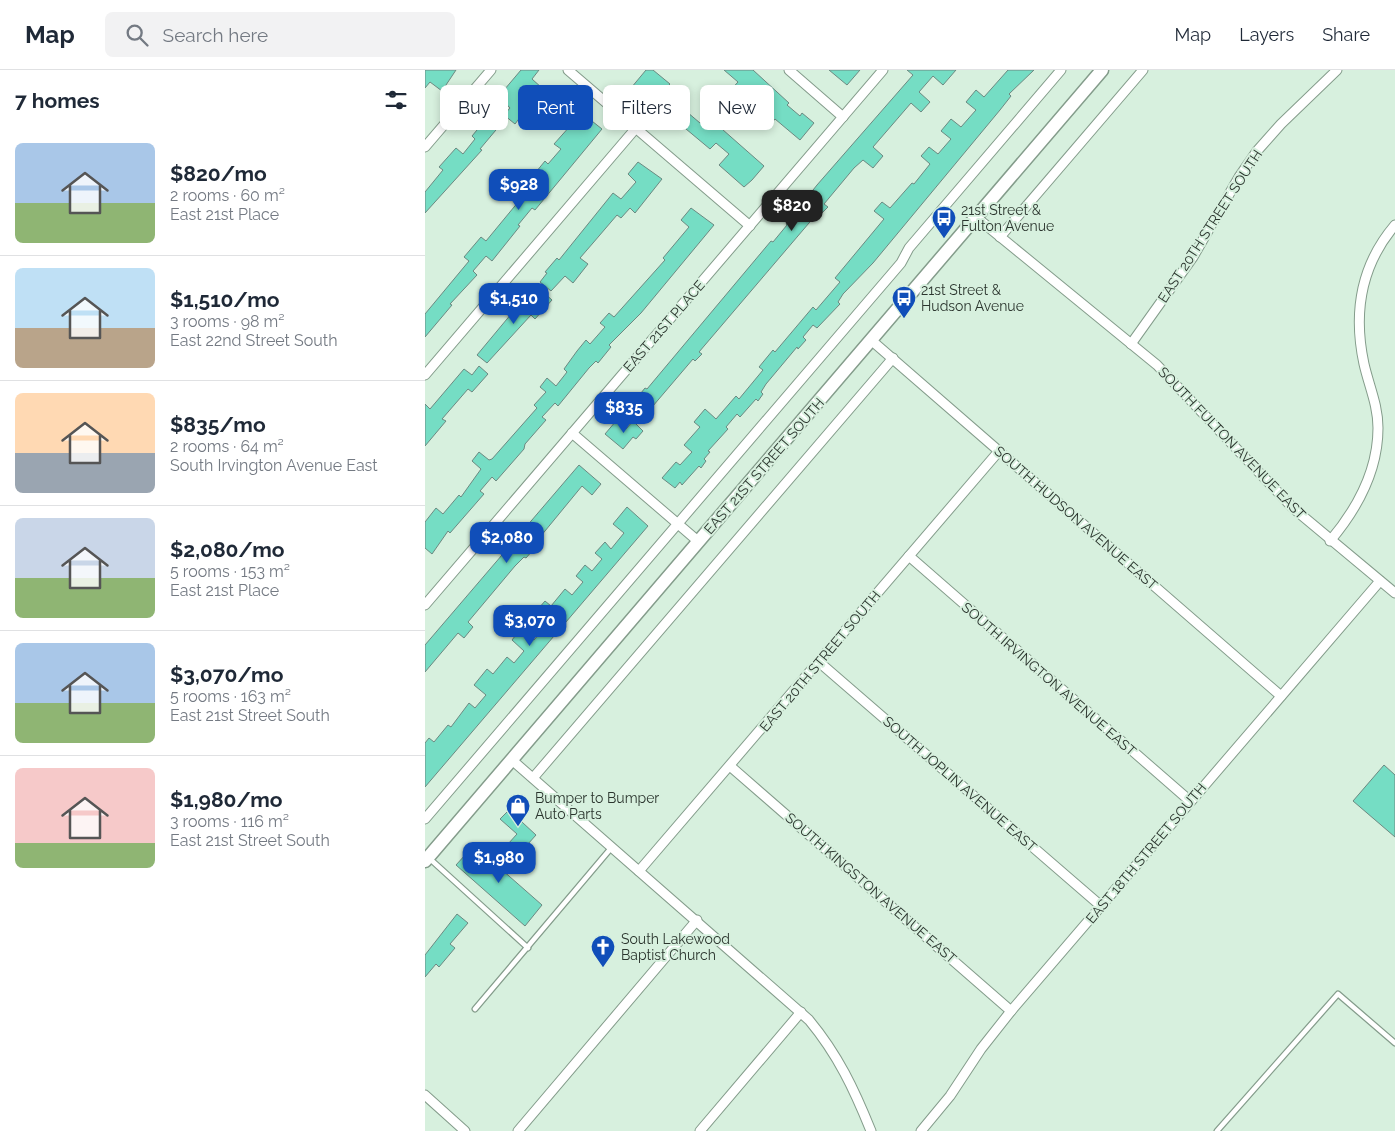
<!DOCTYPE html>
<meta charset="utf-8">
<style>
:root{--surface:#fff;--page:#f2f2f3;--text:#1f2937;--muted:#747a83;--line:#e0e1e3;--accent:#104eb9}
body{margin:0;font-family:Raleway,sans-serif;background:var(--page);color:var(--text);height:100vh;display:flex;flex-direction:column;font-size:19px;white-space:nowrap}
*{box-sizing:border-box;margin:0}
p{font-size:16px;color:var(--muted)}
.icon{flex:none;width:28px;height:28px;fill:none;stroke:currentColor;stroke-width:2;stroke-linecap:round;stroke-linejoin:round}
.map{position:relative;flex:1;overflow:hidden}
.drawer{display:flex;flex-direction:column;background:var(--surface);width:425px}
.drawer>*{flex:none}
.hud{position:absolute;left:15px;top:15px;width:475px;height:45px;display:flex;gap:10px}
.price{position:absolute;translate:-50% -42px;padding:0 11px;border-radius:10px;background:var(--accent);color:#fff;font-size:16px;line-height:32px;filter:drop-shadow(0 1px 2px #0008)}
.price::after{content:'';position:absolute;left:50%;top:30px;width:15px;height:11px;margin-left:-8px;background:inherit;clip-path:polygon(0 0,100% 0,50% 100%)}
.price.on{background:#222;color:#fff}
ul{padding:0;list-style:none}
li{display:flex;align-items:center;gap:15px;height:125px;padding:0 15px}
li+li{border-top:1px solid var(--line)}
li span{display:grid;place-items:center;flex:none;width:140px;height:100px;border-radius:8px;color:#555}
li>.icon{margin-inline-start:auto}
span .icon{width:60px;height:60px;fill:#fffc;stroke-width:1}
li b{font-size:21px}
h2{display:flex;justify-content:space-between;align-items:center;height:60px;padding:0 15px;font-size:21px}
.tag{padding:0 18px;border-radius:8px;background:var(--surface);box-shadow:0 2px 8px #0003;font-size:18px;line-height:45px}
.tag.on{background:var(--accent);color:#fff}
header{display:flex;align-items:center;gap:30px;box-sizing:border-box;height:70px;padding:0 25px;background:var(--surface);border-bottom:1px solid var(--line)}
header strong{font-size:24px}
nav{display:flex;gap:28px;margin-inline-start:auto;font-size:18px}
.search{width:350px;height:45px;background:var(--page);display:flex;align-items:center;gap:12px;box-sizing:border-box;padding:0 18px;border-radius:8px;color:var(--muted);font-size:19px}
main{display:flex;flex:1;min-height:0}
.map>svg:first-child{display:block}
.building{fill:#75ddc4;stroke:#6c8981}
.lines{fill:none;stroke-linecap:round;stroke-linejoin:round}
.lane-casing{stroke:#849c8b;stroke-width:7}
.street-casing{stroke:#849c8b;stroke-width:11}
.secondary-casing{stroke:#849c8b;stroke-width:15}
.lane{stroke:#fff;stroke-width:4.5}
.street{stroke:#fff;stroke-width:9}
.secondary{stroke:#fff;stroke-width:12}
.labels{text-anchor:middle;stroke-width:4;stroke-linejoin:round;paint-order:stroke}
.poi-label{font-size:14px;fill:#2b352e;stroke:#d7f0de;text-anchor:start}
.street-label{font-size:14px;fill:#2b352e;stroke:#d7f0de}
</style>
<header>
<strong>Map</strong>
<div class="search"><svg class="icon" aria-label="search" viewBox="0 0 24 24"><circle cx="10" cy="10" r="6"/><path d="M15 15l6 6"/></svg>Search here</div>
<nav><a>Map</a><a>Layers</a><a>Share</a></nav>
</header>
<main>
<section class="drawer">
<h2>7 homes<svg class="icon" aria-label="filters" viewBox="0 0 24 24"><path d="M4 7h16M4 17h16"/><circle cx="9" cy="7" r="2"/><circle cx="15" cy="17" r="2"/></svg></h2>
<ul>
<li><span style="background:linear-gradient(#a9c7e8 60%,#8fb573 0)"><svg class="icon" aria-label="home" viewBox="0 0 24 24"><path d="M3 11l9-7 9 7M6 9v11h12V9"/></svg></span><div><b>$820/mo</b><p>2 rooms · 60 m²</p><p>East 21st Place</p></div></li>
<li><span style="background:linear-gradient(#bfe0f5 60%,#b9a48a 0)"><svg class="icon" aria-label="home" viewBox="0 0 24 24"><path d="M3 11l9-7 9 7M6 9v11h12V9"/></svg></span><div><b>$1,510/mo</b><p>3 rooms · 98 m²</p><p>East 22nd Street South</p></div></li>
<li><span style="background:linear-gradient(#ffd9b3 60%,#9aa5b1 0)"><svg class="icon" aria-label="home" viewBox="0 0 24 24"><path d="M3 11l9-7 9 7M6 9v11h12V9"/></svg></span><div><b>$835/mo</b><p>2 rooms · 64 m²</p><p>South Irvington Avenue East</p></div></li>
<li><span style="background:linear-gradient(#c9d6e8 60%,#8fb573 0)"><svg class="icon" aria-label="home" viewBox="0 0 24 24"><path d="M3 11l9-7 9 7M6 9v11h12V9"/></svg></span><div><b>$2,080/mo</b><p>5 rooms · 153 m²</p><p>East 21st Place</p></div></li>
<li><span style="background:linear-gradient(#a9c7e8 60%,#8fb573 0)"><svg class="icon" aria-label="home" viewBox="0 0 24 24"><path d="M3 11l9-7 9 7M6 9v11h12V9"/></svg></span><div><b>$3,070/mo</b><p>5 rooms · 163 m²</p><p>East 21st Street South</p></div></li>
<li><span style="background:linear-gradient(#f6c9c9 75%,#8fb573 0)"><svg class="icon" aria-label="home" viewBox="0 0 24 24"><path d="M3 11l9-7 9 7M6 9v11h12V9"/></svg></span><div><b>$1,980/mo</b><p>3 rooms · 116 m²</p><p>East 21st Street South</p></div></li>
</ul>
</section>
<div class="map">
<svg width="970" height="1061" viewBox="0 0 970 1061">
<rect width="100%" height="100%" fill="#d7f0de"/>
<g class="building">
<path d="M0,0H31L17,21L5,12L0,18Z"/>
<path d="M96,0H114L107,9L117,18L90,54L79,45L85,38L74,26Z"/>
<path d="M221,0H228L245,14L241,18L252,28L249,31L275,53L277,51L285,57L289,52L339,96L327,110L319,117L294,95L304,84L291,73L285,79L243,44L247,40L235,29L228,37L206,18Z"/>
<path d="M299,0H328L364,33L362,35L375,46L377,43L389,53L375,70L350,49L345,55L333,46L342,35L327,22L316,34L303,23L313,12Z"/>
<path d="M404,0H435L422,15Z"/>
<path d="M482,0H531L518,15L508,6L494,22L505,32L496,42L486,33L448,77L458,86L448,98L438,90L429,98L399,134L403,137L396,144L394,142L384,153L274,282L277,284L270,291L268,289L216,350L203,339L220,318L222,319L346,171L348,172L362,155L361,154L392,115L488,5Z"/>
<path d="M583,0H609L584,24L586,26L575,40L448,193L418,224L413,232L415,234L392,258L388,255L378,267L381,270L373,279L372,277L341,314L336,322L338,324L333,331L331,329L315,347L312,344L301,357L303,359L283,381L285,382L279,389L281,391L276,398L274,396L257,415L255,412L250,418L237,408L251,392L255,395L267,382L259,375L275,357L269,352L280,339L291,349L311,326L314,329L338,300L334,297L348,280L350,282L388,237L391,240L415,212L410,208L459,149L449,141L457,132L465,138L487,113L489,114L505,94L496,86L504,77L513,84L526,69L516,61L526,49L536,57L551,40L541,32L551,20L559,27Z"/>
<path d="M153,40L177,59L110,140L107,138L93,155L95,156L67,191L61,186L48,201L52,205L25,234L27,235L0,267V244L44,191L39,187L56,167L61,171L94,131L89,126L97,117L103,122L116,107L111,102L120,91L123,94L136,79L129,74L146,55L143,52Z"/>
<path d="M66,45L76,54L55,79L57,80L0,143V122L18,100L14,97L31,78L38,84L50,69L47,66L52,60L49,57L57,48L60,51Z"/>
<path d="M213,92L237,109L210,143L205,138L196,148L192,145L168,173L155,188L163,194L148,213L140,206L126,221L115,212L122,203L120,202L132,188L134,190L188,123L196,129L211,112L203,104Z"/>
<path d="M266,138L289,155L216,243L184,275L186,277L173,293L171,291L164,298L133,336L130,333L117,347L121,350L100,374L99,379L71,411L67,407L55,421L59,424L25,463L23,461L7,484L0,478V452L11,438L18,444L34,425L36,427L56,399L47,391L54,382L64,390L67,389L112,338L109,335L121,322L115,317L122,308L131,316L142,302L139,299L152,281L161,270L165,274L180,257L175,253L184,243L189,247L240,190L238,188L264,157L256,150Z"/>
<path d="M118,222L127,230L110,249L106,245L62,293L52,285L102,225L110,232Z"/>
<path d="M54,296L63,304L47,322L43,319L17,349L21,351L0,376V334L5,339L39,299L47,305Z"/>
<path d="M191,351L201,359L208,351L218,361L211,369L208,367L198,379L180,364Z"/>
<path d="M154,395L176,414L167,425L157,416L106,478L108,480L101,488L99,487L90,496L43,552L48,557L39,568L33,563L0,602V575Z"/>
<path d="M202,437L223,456L0,717V673L4,668L9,672L23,655L26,657L44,633L50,638L61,625L49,615L62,599L68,604L82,587L89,593L99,581L87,570L94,561L109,570L120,557L107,546L120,531L126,536L140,519L147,525L158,512L151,506L160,495L167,501L177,489L170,483L180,472L186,479L199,463L188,454Z"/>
<path d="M959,695L970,705V767L928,731Z"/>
<path d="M84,740L111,765L94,784L83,774L92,764L75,749Z"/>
<path d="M51,773L70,790L68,792L117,835L100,856L31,795Z"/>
<path d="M32,844L43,853L25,874L30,878L14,897L11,894L0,907V885Z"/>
</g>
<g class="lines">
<defs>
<g id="lane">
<path d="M4,788L103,878"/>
<path d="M50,939L187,777"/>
<path d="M792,1061L913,924L970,973"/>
</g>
<g id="street">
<path d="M143,0L325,156"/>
<path d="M364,0L418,47"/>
<path d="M0,77L66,0"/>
<path d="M551,147L732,295L868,438L970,523"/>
<path d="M575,167L718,0"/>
<path d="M446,270L856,626"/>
<path d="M706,274L768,187L814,107L832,81L856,54L912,0"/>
<path d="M0,305L211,58"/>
<path d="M147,363L274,472"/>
<path d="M905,471C932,439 953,401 953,358C953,335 944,316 939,294C928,243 936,195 970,155"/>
<path d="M484,486L765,731"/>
<path d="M0,535L458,0"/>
<path d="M394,592L676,836"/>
<path d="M87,690L384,950C413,985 429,1019 446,1061"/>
<path d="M305,696L586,941"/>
<path d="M108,708L468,288"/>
<path d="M0,749L476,193L484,178L636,0"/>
<path d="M214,801L574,381"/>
<path d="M0,1025L40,1061"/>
<path d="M93,1061L272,850"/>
<path d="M275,1061L376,942"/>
<path d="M496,1061L525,1026L556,979L586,941L955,511"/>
</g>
<path id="secondary" d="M0,791L677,0"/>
</defs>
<use href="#lane" class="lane-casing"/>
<use href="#street" class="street-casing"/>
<use href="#secondary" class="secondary-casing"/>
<use href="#lane" class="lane"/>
<use href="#street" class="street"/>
<use href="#secondary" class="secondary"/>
</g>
<defs>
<symbol id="bus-pin" viewBox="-11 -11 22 30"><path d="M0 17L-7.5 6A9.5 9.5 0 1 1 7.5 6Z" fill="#104eb9" stroke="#d7f0de"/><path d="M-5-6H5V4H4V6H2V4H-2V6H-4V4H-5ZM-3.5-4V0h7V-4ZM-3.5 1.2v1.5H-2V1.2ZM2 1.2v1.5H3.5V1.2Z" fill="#fff"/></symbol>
<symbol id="shop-pin" viewBox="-11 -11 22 30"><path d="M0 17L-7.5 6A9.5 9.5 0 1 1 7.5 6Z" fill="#104eb9" stroke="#d7f0de"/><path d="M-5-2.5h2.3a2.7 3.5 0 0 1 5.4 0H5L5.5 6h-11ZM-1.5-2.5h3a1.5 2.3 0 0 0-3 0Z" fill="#fff"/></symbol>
<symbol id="church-pin" viewBox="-11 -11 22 30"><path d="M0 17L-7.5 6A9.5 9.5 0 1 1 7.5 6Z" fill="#104eb9" stroke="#d7f0de"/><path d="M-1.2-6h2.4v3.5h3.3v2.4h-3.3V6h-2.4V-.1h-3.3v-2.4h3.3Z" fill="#fff"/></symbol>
</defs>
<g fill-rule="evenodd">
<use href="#bus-pin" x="505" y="134" width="28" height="38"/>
<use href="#bus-pin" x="465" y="214" width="28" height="38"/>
<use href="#shop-pin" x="79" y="722" width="28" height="38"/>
<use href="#church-pin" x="164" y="863" width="28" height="38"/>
</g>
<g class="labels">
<g class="poi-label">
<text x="536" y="145">21st Street &amp;<tspan x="536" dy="16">Fulton Avenue</tspan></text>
<text x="496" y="225">21st Street &amp;<tspan x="496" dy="16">Hudson Avenue</tspan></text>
<text x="110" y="733">Bumper to Bumper<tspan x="110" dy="16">Auto Parts</tspan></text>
<text x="196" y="874">South Lakewood<tspan x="196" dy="16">Baptist Church</tspan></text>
</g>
<g class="street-label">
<text transform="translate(785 156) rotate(-57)" y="5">EAST 20TH STREET SOUTH</text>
<text transform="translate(239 256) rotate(-49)" y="5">EAST 21ST PLACE</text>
<text transform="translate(807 373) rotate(46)" y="5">SOUTH FULTON AVENUE EAST</text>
<text transform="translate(339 396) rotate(-49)" y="5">EAST 21ST STREET SOUTH</text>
<text transform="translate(651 448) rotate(41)" y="5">SOUTH HUDSON AVENUE EAST</text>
<text transform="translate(395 591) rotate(-50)" y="5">EAST 20TH STREET SOUTH</text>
<text transform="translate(624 609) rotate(41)" y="5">SOUTH IRVINGTON AVENUE EAST</text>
<text transform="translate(535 714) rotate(41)" y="5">SOUTH JOPLIN AVENUE EAST</text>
<text transform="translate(721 783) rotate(-50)" y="5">EAST 18TH STREET SOUTH</text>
<text transform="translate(446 818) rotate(41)" y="5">SOUTH KINGSTON AVENUE EAST</text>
</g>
</g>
</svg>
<b class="price" style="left:94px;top:141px">$928</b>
<b class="price on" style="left:367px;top:162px">$820</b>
<b class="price" style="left:89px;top:255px">$1,510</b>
<b class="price" style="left:199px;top:364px">$835</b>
<b class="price" style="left:82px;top:494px">$2,080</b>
<b class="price" style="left:105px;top:577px">$3,070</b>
<b class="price" style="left:74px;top:814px">$1,980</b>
<div class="hud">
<a class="tag">Buy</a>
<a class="tag on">Rent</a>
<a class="tag">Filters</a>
<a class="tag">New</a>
</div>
</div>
</main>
